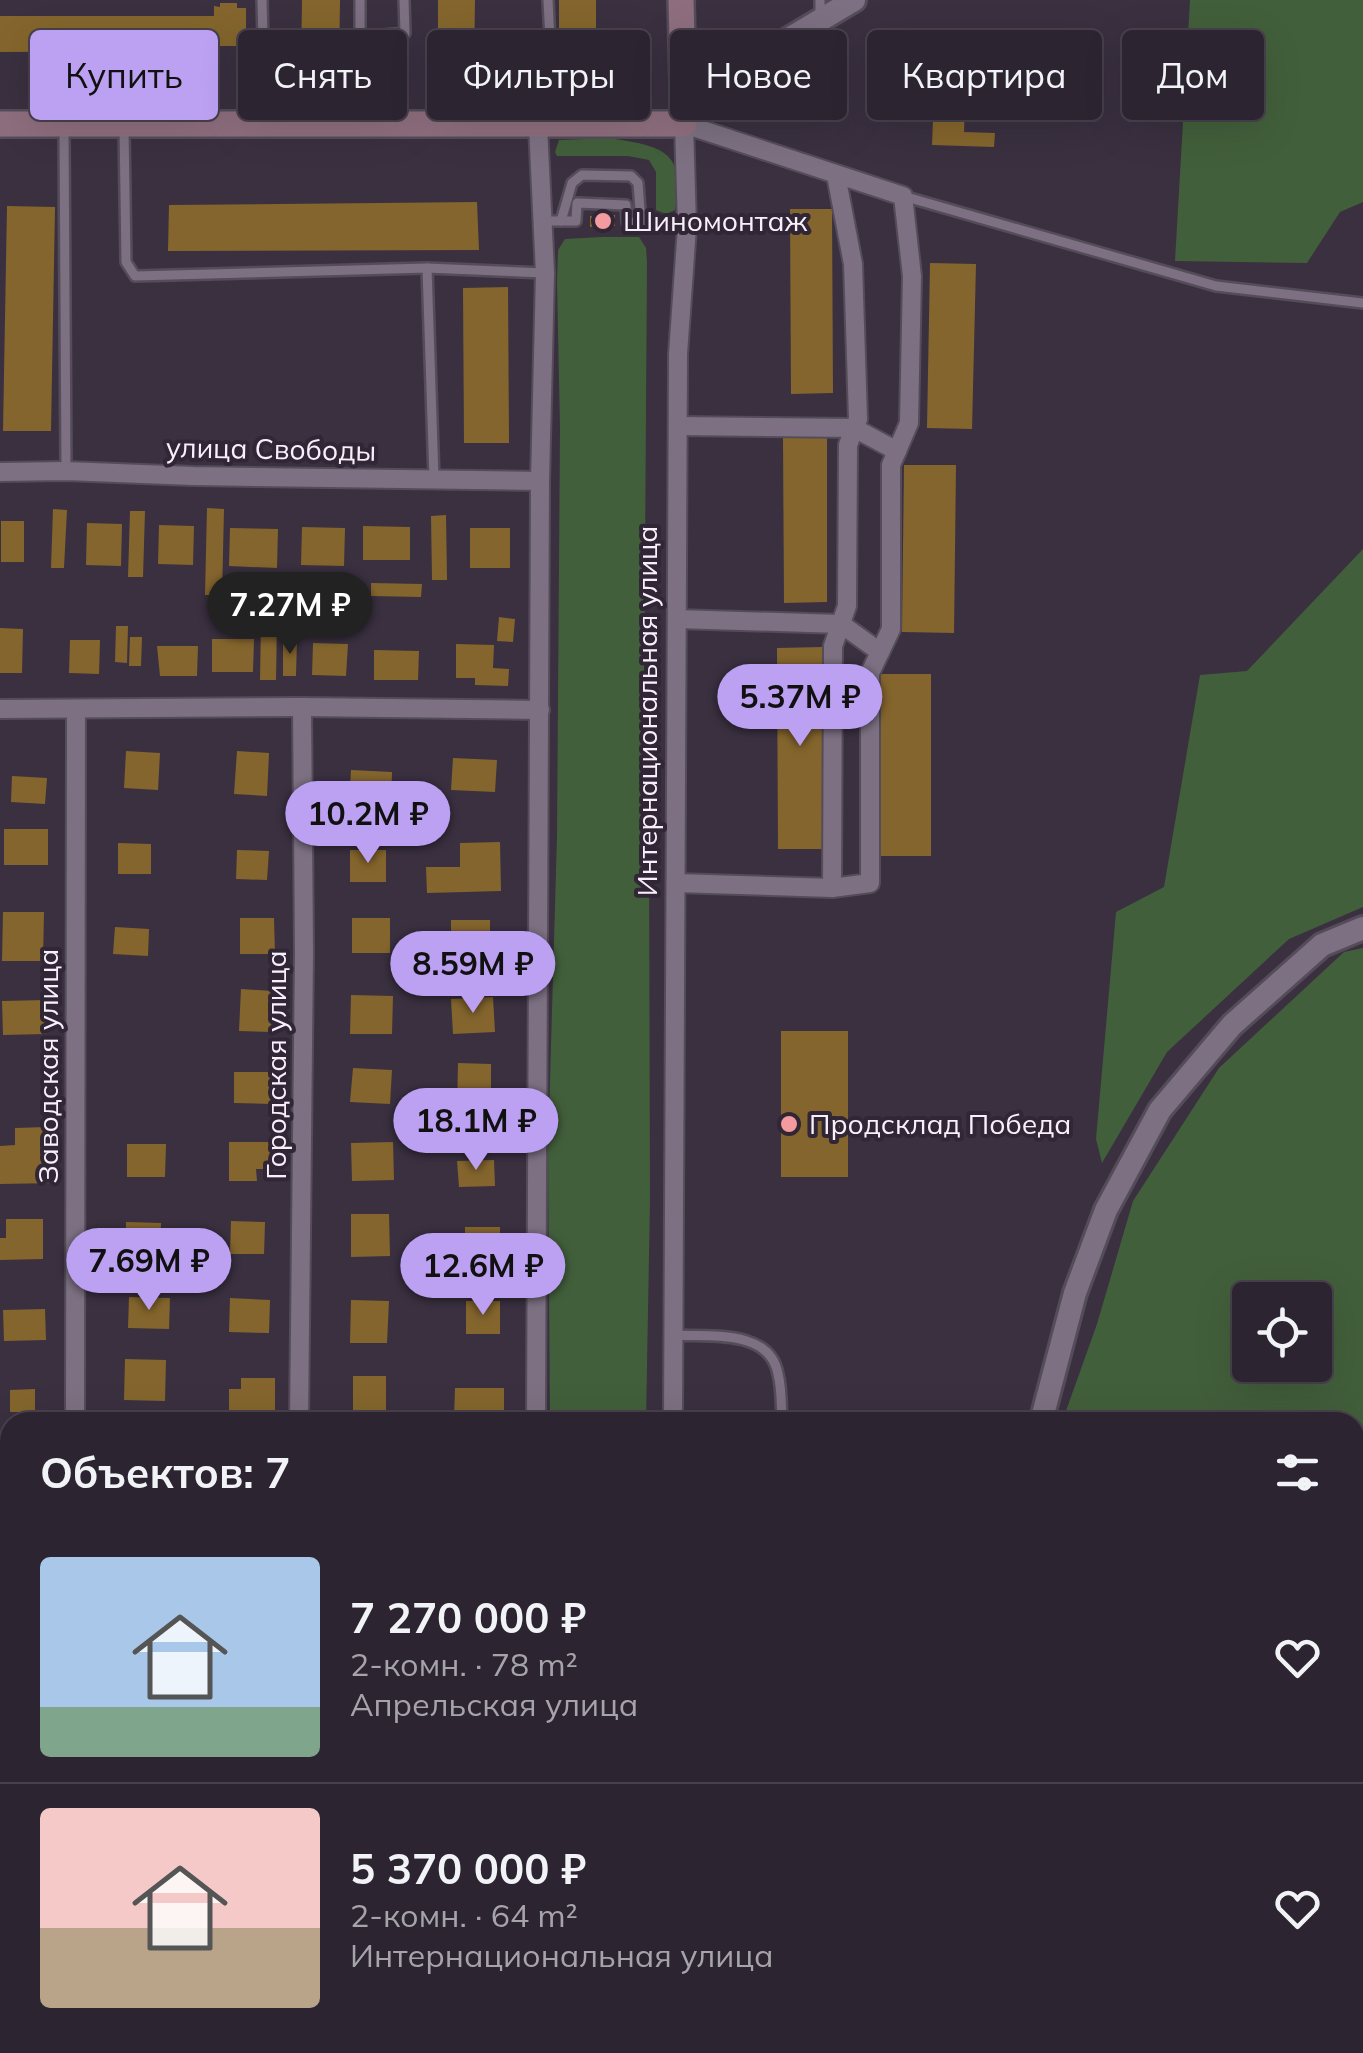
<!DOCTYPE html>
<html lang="ru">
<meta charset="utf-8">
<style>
:root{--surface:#2c2430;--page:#342c38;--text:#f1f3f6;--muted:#a6a4ab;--line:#48414c;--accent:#bca0f2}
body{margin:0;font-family:Mulish,sans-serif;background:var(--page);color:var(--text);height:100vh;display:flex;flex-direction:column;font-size:38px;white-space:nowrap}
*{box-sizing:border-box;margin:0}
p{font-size:32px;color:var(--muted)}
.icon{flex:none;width:55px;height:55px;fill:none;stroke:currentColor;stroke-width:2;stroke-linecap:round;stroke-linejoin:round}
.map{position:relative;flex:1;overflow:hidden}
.sheet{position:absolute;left:0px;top:1412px;width:1365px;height:642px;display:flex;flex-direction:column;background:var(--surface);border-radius:30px 30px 0 0;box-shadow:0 10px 40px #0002,0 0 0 2px var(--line)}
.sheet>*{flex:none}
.hud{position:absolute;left:30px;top:30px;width:1305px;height:90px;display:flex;gap:20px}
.tools{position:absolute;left:1232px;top:1282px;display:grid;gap:20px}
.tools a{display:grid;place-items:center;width:100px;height:100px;border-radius:10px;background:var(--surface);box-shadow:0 10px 40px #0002,0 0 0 2px var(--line);font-size:50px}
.price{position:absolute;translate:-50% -85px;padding:0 22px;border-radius:35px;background:var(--accent);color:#111;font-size:32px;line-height:65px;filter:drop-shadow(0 2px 5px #0008)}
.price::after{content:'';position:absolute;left:50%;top:60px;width:30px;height:22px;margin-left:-15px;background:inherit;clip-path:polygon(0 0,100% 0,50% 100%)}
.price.selected{background:#222;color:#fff}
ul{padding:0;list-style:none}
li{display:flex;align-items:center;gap:30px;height:250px;padding:0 40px}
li+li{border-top:2px solid var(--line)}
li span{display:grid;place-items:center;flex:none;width:280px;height:200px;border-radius:10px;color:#555}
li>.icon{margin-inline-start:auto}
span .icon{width:120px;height:120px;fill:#fffc;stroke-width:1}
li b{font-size:42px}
h2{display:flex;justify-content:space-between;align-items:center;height:120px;padding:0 40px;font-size:42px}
.pill{padding:0 35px;border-radius:10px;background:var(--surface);box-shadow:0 10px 40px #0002,0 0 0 2px var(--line);font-size:35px;line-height:90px}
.pill.selected{background:var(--accent);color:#111}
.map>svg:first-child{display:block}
.green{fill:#425f3b;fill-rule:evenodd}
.building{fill:#84652d}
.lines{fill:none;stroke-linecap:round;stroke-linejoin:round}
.service-casing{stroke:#544c59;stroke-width:14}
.minor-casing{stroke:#544c59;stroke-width:22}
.tertiary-casing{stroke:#544c59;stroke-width:28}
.secondary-casing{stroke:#544c59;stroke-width:30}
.service{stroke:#7c7082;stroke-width:9}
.minor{stroke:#7c7082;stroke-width:18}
.tertiary{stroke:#7c7082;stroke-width:22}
.secondary{stroke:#8e6e7e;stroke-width:25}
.poi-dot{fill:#f49b9f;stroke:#302635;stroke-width:4}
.labels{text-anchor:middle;stroke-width:8;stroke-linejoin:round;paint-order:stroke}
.poi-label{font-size:28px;fill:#f7f0fa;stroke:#302635;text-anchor:start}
.street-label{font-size:28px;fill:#f7f0fa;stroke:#302635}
</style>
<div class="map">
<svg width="1363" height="2053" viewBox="0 0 1363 2053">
<rect width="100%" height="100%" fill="#3a3040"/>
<g class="green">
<path d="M1190,0H1363V202L1340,212L1307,263L1175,261Z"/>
<path d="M609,138C661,146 687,150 675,210L666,214L656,210V172L649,160L628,156H557L555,152L559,140Z"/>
<path d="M602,237H639L646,248L647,262L644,706L649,842L650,1200L646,1422H550L548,1151L557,836L560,428L557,282L558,250L565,239Z"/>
<path d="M1363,549V907L1289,939L1167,1052L1102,1163L1096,1139L1116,912L1164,887L1200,675L1247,671Z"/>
<path d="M1363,948V2053H1183V2045H1355V1422H1062L1097,1324L1133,1201L1219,1068L1344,952ZM1250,1300H1315V1365H1250Z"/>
</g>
<g class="building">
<path d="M302,0H340L339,67H301Z"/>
<path d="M438,0H475L474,67H438Z"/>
<rect x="559" y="0" width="37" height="66"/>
<path d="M220,3H237V8H246V46H216V51L0,52V16H214V6L220,7Z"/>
<path d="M951,62L959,66V72L966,73L964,132L995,133L994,147L932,145L935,69L946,70Z"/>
<path d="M477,202L479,250L168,251L169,205Z"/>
<path d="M7,206L55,207L51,431H3Z"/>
<path d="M790,209H832L833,393L791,394Z"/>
<path d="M615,215V226L590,227V216Z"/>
<path d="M930,263L976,264L972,429L927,428Z"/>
<path d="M508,287L509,443H464L463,288Z"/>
<path d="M783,438H827V602L784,603Z"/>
<path d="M904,465H956L954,633L902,632Z"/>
<path d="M207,508L224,509L222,595H205Z"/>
<path d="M53,509L67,510L64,568H51Z"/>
<path d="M130,511H145L143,577H128Z"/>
<path d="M446,515L447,580H432L431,516Z"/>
<rect x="1" y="521" width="23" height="41"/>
<path d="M87,523L122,524L121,566L86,565Z"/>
<path d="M159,525L194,526L193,565L158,564Z"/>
<path d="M363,526L410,527V560H363Z"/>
<path d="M302,527L345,528L344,566L301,565Z"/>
<path d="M230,528L278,529L277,568L229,566Z"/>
<rect x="470" y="528" width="40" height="40"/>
<path d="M371,583L422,584L421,597L371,596Z"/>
<path d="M499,617L515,619L513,642L497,641Z"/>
<path d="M261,621H277L276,680H260Z"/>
<path d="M116,626H128L127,663L115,662Z"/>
<path d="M0,628L23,629L22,673H0Z"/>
<path d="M130,637H142L141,666H129Z"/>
<path d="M212,639H254L253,672H212Z"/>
<path d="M283,639H297L296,676H283Z"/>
<path d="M70,640H100L99,674L69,673Z"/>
<path d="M313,643L348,644L346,676L312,675Z"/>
<path d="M456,644L494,645L493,668L509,669L508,686L475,685V678H456Z"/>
<path d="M157,646H198L197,676H160Z"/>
<path d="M822,647L824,849H778L777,648Z"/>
<path d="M374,650L419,651L418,680H374Z"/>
<rect x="878" y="674" width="53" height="182"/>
<path d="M126,751L160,753L158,790L124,788Z"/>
<path d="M237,751L269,753L267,796L234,794Z"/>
<path d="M453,758L497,760L495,792L451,790Z"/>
<path d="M351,770L392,772L391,807L349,805Z"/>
<path d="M12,776L47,778L45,804L11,802Z"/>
<rect x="4" y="829" width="44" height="36"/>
<path d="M500,842L501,891L427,893L426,867H460V843Z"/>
<path d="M118,843L151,844V874H118Z"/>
<path d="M237,850L269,851L267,880L236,879Z"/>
<rect x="350" y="850" width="36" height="32"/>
<path d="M3,912H44L43,961H2Z"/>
<path d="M240,918H274L275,954H240Z"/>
<rect x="352" y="918" width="38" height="35"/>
<rect x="451" y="920" width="39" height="37"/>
<path d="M115,927L149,929L148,956L113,954Z"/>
<path d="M241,989L272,991L271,1032L239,1031Z"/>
<path d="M351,995L393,996L392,1034H350Z"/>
<path d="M493,997L495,1032L453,1034L451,999Z"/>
<path d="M46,1000V1034L3,1035L2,1001Z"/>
<rect x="781" y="1031" width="67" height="146"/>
<path d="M458,1063L491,1064V1111H457Z"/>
<path d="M353,1068L392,1070L390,1104L350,1102Z"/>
<path d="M234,1072H272V1104L234,1103Z"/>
<path d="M46,1127L47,1166H57V1183L0,1184V1146L15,1145V1128Z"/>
<path d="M229,1142H270V1169H256L257,1181H229Z"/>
<path d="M393,1142L394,1180L352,1181L351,1143Z"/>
<path d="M127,1144H166L165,1177H127Z"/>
<path d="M494,1160L495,1186L459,1187L457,1161Z"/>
<path d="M351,1214H389L390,1256L351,1257Z"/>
<path d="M6,1219H43V1259L0,1260V1238H6Z"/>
<path d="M231,1221L265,1222L264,1254H230Z"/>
<path d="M126,1222L161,1223L160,1255L125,1254Z"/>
<rect x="465" y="1227" width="35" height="38"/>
<path d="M129,1297L170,1298L169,1329L128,1328Z"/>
<path d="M230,1298L270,1300L269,1333L229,1332Z"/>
<path d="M351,1300L389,1301L387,1343H350Z"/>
<rect x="466" y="1301" width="34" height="33"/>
<path d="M45,1309L46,1340L4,1341L3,1310Z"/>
<path d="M125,1359L166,1360L165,1401L124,1400Z"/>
<rect x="353" y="1376" width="33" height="46"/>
<path d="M241,1378H275V1415H229V1389H241Z"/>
<path d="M455,1388H504V1418H454Z"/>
<path d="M35,1389V1412H10V1390Z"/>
<path d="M0,1530L10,1531V1562H0Z"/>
<rect x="0" y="1603" width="10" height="34"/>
<rect x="0" y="1697" width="10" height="37"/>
<rect x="0" y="1790" width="10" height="31"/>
<path d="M2,1838L10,1839V1874L0,1873Z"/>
<rect x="0" y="1957" width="10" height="36"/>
<path d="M0,2029H10V2045H31V2053H0Z"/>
<rect x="98" y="2045" width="35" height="8"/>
<path d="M215,2045H252L251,2053H215Z"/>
<path d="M325,2045H358V2053H324Z"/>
</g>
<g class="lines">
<defs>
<g id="service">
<path d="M262,0L265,122"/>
<path d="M548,0L554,121"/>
<path d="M820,0V17"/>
<path d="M360,37L405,33L404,0"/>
<path d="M360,119V0"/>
<path d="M124,127L126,262L135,276L427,268L545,273"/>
<path d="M64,128L66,471"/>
<path d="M903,196L1216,286L1363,303"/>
<path d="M544,221H576L577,203L626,205L627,222L687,227"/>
<path d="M561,221L572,183L582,175L631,176L638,183L641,223"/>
<path d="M427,268L434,479"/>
<path d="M674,1335C710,1337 770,1329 778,1374C782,1389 781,1407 782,1422"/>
</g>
<g id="minor">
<path d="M678,426L854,428L897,451"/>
<path d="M0,472L66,471L193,476L540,481"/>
<path d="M677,619L841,624L880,652"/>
<path d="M0,709L302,707L540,710"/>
<path d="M676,883L832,888L833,646L847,606L848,445L858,419L853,264L836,175"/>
<path d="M75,1422L76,709"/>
<path d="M299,1422L304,952L302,707"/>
<path d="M536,1422L540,481L545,273L538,126"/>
<path d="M673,1422L678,354L687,227L684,124L903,196L912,276L909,423L891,465V629L870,673V883L832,888"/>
<path d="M0,1463H10"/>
<path d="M675,2045V2053"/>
<path d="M53,2053V2045"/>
<path d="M280,2053V2045"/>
<path d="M512,2053V2045"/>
</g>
<g id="tertiary">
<path d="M684,124L787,40L854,0"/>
<path d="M1041,1422L1075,1293L1106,1210L1160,1110L1232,1025L1322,945L1363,928"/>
</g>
<path id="secondary" d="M0,124H684L681,0"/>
</defs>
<use href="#service" class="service-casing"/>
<use href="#minor" class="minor-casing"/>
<use href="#tertiary" class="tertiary-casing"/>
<use href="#secondary" class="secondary-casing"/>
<use href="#service" class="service"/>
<use href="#minor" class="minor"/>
<use href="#tertiary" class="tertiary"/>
<use href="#secondary" class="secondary"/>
</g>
<g class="poi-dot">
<circle cx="603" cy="221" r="10"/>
<circle cx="789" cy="1124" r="10"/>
</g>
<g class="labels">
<g class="poi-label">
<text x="623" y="231">Шиномонтаж</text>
<text x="809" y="1134">Продсклад Победа</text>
</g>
<g class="street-label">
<text transform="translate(271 449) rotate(1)" y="10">улица Свободы</text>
<text transform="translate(647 711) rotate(-90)" y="10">Интернациональная улица</text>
<text transform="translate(276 1065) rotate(-90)" y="10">Городская улица</text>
<text transform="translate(48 1066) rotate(-90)" y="10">Заводская улица</text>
</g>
</g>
</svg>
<div class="tools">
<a><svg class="icon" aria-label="locate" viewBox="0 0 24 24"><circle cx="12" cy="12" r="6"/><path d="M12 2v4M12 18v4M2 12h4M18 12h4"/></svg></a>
</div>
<b class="price selected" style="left:290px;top:657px">7.27M ₽</b>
<b class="price" style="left:800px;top:749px">5.37M ₽</b>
<b class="price" style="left:368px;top:866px">10.2M ₽</b>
<b class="price" style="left:473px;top:1016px">8.59M ₽</b>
<b class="price" style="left:476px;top:1173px">18.1M ₽</b>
<b class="price" style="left:149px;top:1313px">7.69M ₽</b>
<b class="price" style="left:483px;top:1318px">12.6M ₽</b>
<div class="hud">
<a class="pill selected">Купить</a>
<a class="pill">Снять</a>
<a class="pill">Фильтры</a>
<a class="pill">Новое</a>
<a class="pill">Квартира</a>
<a class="pill">Дом</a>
</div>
<section class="sheet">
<h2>Объектов: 7<svg class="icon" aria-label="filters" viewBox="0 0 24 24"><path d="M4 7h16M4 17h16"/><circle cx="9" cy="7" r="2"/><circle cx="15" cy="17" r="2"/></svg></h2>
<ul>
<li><span style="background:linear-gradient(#a9c7e8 75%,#7fa58c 0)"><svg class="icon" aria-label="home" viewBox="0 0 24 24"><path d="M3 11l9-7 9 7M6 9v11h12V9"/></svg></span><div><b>7 270 000 ₽</b><p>2-комн. · 78 m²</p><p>Апрельская улица</p></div><svg class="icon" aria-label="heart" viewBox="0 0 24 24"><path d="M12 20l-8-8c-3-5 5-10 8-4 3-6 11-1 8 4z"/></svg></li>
<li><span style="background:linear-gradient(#f6c9c9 60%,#b9a48a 0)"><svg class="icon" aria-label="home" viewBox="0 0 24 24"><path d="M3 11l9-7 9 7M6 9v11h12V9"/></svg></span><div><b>5 370 000 ₽</b><p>2-комн. · 64 m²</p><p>Интернациональная улица</p></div><svg class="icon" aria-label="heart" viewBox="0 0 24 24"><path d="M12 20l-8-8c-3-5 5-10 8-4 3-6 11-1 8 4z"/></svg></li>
</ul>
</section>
</div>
